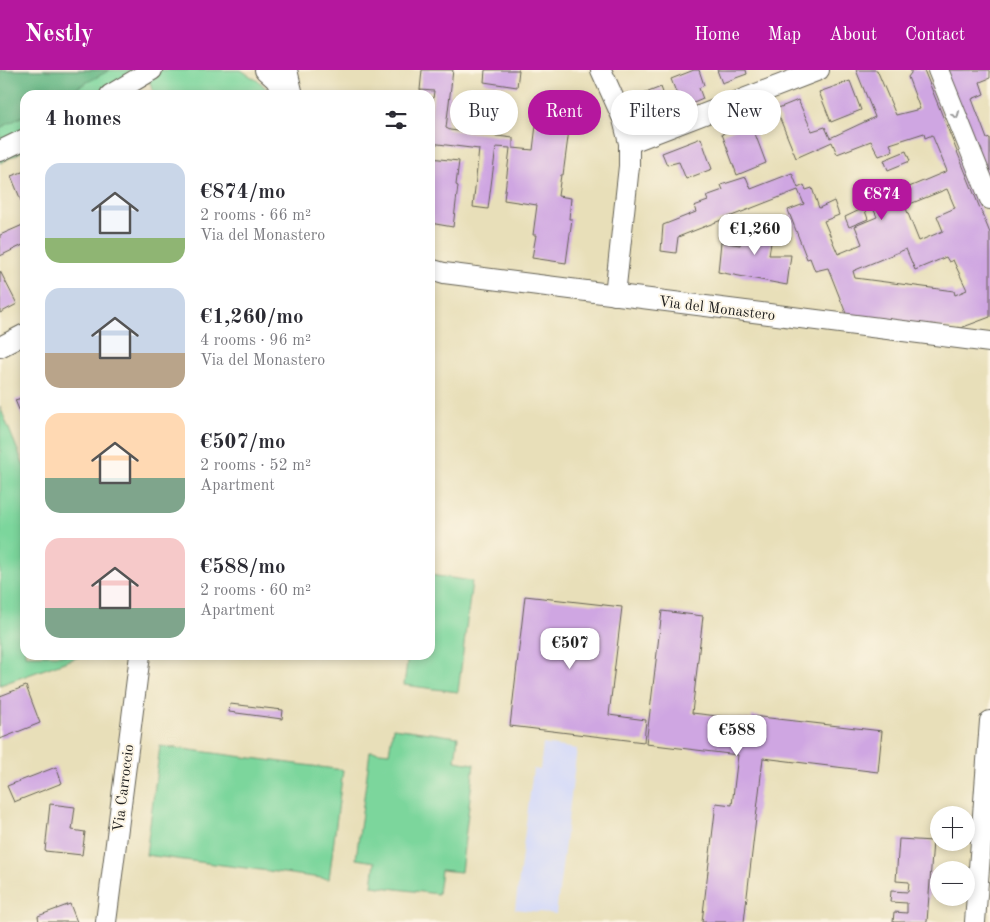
<!DOCTYPE html>
<meta charset="utf-8">
<style>
:root{--surface:#fff;--page:#f2f2f3;--text:#2b2b33;--muted:#7c7c81;--accent:#b5179e}
body{margin:0;font-family:"Old Standard TT",serif;background:var(--page);color:var(--text);height:100vh;display:flex;flex-direction:column;font-size:19px;white-space:nowrap}
*{box-sizing:border-box;margin:0}
p{font-size:16px;color:var(--muted)}
.icon{flex:none;width:28px;height:28px;fill:none;stroke:currentColor;stroke-width:2;stroke-linecap:round;stroke-linejoin:round}
.map{position:relative;flex:1;overflow:hidden}
.side{position:absolute;left:20px;top:20px;width:415px;height:570px;display:flex;flex-direction:column;background:var(--surface);border-radius:15px;box-shadow:0 2px 8px #0003}
.side>*{flex:none}
.top-card{position:absolute;left:450px;top:20px;width:465px;height:45px;display:flex;gap:10px}
.tools{position:absolute;left:930px;top:736px;display:grid;gap:10px}
.tools a{display:grid;place-items:center;width:45px;height:45px;border-radius:50%;background:var(--surface);box-shadow:0 2px 8px #0003;font-size:25px}
.price{position:absolute;translate:-50% -42px;padding:0 11px;border-radius:10px;background:#fff;color:#222;font-size:16px;line-height:32px;filter:drop-shadow(0 1px 2px #0008)}
.price::after{content:'';position:absolute;left:50%;top:30px;width:15px;height:11px;margin-left:-8px;background:inherit;clip-path:polygon(0 0,100% 0,50% 100%)}
.price.current{background:var(--accent);color:#fff}
ul{padding:0;list-style:none}
li{display:flex;align-items:center;gap:15px;height:125px;padding:0 25px}
li span{display:grid;place-items:center;flex:none;width:140px;height:100px;border-radius:15px;color:#555}
li>.icon{margin-inline-start:auto}
span .icon{width:60px;height:60px;fill:#fffc;stroke-width:1}
li b{font-size:21px}
h2{display:flex;justify-content:space-between;align-items:center;height:60px;padding:0 25px;font-size:21px}
.pill{padding:0 18px;border-radius:22px;background:var(--surface);box-shadow:0 2px 8px #0003;font-size:18px;line-height:45px}
.pill.current{background:var(--accent);color:#fff}
header{display:flex;align-items:center;gap:30px;box-sizing:border-box;height:70px;padding:0 25px;background:var(--accent);color:#fff}
header strong{font-size:24px}
nav{display:flex;gap:28px;margin-inline-start:auto;font-size:18px}
.map>svg:first-child{display:block}
.built{fill:#d3d9f9}
.green{fill:#7cd69c;stroke:#4c795c}
.forest{fill:#65b784;stroke:#406a50}
.building{fill:#cfa6e2;fill-rule:evenodd}
.lines{fill:none;stroke-linecap:round;stroke-linejoin:round}
.minor-casing{stroke:#636053;stroke-width:22}
.minor{stroke:#fff;stroke-width:20}
.oneway{stroke:#999}
.labels{text-anchor:middle;stroke-width:4;stroke-linejoin:round;paint-order:stroke}
.street-label{font-size:15px;fill:#1c1c1c;stroke:#fcf5e5}
</style>
<header>
<strong>Nestly</strong>
<nav><a>Home</a><a>Map</a><a>About</a><a>Contact</a></nav>
</header>
<div class="map">
<svg width="990" height="852" viewBox="0 0 990 852">
<rect width="100%" height="100%" fill="#fcf5e5"/>
<filter id="ink" filterUnits="userSpaceOnUse"><feTurbulence type="fractalNoise" baseFrequency=".02" numOctaves="2"/><feDisplacementMap in="SourceGraphic" scale="10" xChannelSelector="R" yChannelSelector="G"/><feConvolveMatrix kernelMatrix="1 2 1 2 8 2 1 2 1" color-interpolation-filters="sRGB"/></filter>
<filter id="wash" filterUnits="userSpaceOnUse"><feTurbulence type="fractalNoise" baseFrequency=".0096" numOctaves="4" result="noise"/><feDisplacementMap in="SourceGraphic" scale="20" xChannelSelector="R" yChannelSelector="G"/><feGaussianBlur stdDeviation="1.12" result="paint"/><feColorMatrix in="noise" values="0 0 0 0 0 0 0 0 0 0 0 0 0 0 0 0 0 1.4 0 .05"/><feComposite in="paint" operator="in"/></filter>
<g filter="url(#wash)">
<rect width="100%" height="100%" fill="#e8dfb9"/>
<path class="built" d="M543,674L577,679L556,844L515,839L533,699L540,700Z"/>
<g class="green">
<path d="M0,0H241L261,13L272,25H155L145,1L101,25H25V80L0,93Z"/>
<path d="M0,337L25,398V585H84L0,615Z"/>
<path d="M430,505L472,511L458,622L404,615L408,585H430Z"/>
<path d="M393,658L458,667L455,691L474,694L461,802L441,800L438,824L372,816L375,792L356,789L370,681L389,683Z"/>
<path d="M160,676L343,700L329,809L146,785Z"/>
</g>
<path class="forest" d="M0,0H110L63,25H25V45L0,58Z"/>
<g id="blocks">
<g class="building">
<path d="M422,0H453L446,58L450,60L513,68V78L533,80L536,55L569,60L563,105H561L558,126L571,128L569,149H572L566,193L532,188L536,165H533L537,135L504,130L510,78L496,77L488,139L473,137L479,79L430,73V51L434,21L420,20Z"/>
<path d="M485,0H519L517,17L484,12Z"/>
<path d="M694,0H699L704,15L699,18L703,29L682,38L671,9Z"/>
<path d="M717,0H746L747,4L722,13Z"/>
<path d="M856,0H877L896,45L920,39L908,7L911,3V0H924L990,163V247L958,259L847,246L828,198L815,201L810,188L807,189L788,140L804,134L798,120L678,167L676,183L661,181L663,155L696,142L694,136L708,131L706,126L723,120L721,115L746,107L751,119L792,103L798,118L804,115L806,120L812,118L819,138L834,131L839,145L824,151L838,184L862,174L855,156L877,147L867,124L891,114L895,123L947,101L932,65L925,68L924,63L890,74L893,81L879,86L871,71L837,84L832,72L796,88L776,39L798,30L812,61L825,57L830,68L875,47ZM947,119L955,138L937,146L943,161L919,171L905,136ZM906,179L915,200L946,187L949,192L953,190L967,220L955,225L954,221L855,208L853,201Z"/>
<path d="M941,0H990V8L980,12L984,24L972,29L987,69L990,68V121Z"/>
<path d="M850,11L861,40L831,52L819,22Z"/>
<path d="M661,17L666,31L662,32L666,44L643,53L633,28Z"/>
<path d="M751,53L766,93L737,105L722,64Z"/>
<path d="M701,68L712,99L686,109L679,92L667,95L662,83Z"/>
<path d="M906,81L910,91L888,100L884,90Z"/>
<path d="M430,88L459,91L456,115L458,116L453,157L430,153Z"/>
<path d="M25,101V140L11,106Z"/>
<path d="M864,138L868,149L849,157L845,147Z"/>
<path d="M25,147V174L0,186V165L25,154L22,148Z"/>
<path d="M744,150L774,154L769,185H791L787,215L718,202L721,172L740,175Z"/>
<path d="M0,201L17,234L0,243Z"/>
<path d="M25,327V354L15,330Z"/>
<path d="M525,526L622,537L609,645L646,650L644,672L510,656Z"/>
<path d="M662,541L703,546L692,643L752,650V646L882,661L878,702L763,688L744,852H702L716,733L732,735L738,685L646,674Z"/>
<path d="M26,616L40,653L0,669V626Z"/>
<path d="M230,634L283,640L282,649L229,642Z"/>
<path d="M56,697L62,713L14,732L7,716Z"/>
<path d="M50,734L75,737L72,760L85,762L82,785L45,781Z"/>
<path d="M899,769L933,771L927,852H893L894,842L907,843V833L890,832L891,821L908,822L909,812L896,811Z"/>
<path d="M70,834L77,852H39L38,846Z"/>
</g>
</g>
</g>
<g filter="url(#ink)">
<use href="#blocks" fill-opacity="0" stroke="#636053" stroke-width="1"/>
<g class="lines">
<defs>
<g id="minor">
<path d="M265,0L275,9L286,25"/>
<path d="M287,0L293,25"/>
<path d="M601,0L623,49L629,73V96L615,225"/>
<path d="M938,0L990,129"/>
<path d="M110,25L152,0"/>
<path d="M629,73L819,0"/>
<path d="M0,81L25,69"/>
<path d="M430,199L444,203L990,272"/>
<path d="M0,277L25,264"/>
<path d="M106,852L140,585"/>
<path d="M975,852L990,651"/>
</g>
</defs>
<use href="#minor" class="minor-casing"/>
<use href="#minor" class="minor"/>
</g>
<defs><path id="oneway-chevron" d="M-2-3.5L2.5 0L-2 3.5" fill="none" stroke-width="1.6" stroke-linecap="round" stroke-linejoin="round" transform="scale(1.25)"/></defs>
<use class="oneway" href="#oneway-chevron" transform="translate(956 45) rotate(68)"/>
</g>
<g class="labels">
<g class="street-label">
<text transform="translate(717 238) rotate(7)" y="5">Via del Monastero</text>
<text transform="translate(123 718) rotate(-83)" y="5">Via Carroccio</text>
</g>
</g>
</svg>
<div class="tools">
<a>+</a>
<a>−</a>
</div>
<b class="price current" style="left:882px;top:151px">€874</b>
<b class="price" style="left:755px;top:186px">€1,260</b>
<b class="price" style="left:570px;top:600px">€507</b>
<b class="price" style="left:737px;top:687px">€588</b>
<div class="top-card">
<a class="pill">Buy</a>
<a class="pill current">Rent</a>
<a class="pill">Filters</a>
<a class="pill">New</a>
</div>
<section class="side">
<h2>4 homes<svg class="icon" aria-label="filters" viewBox="0 0 24 24"><path d="M4 7h16M4 17h16"/><circle cx="9" cy="7" r="2"/><circle cx="15" cy="17" r="2"/></svg></h2>
<ul>
<li><span style="background:linear-gradient(#c9d6e8 75%,#8fb573 0)"><svg class="icon" aria-label="home" viewBox="0 0 24 24"><path d="M3 11l9-7 9 7M6 9v11h12V9"/></svg></span><div><b>€874/mo</b><p>2 rooms · 66 m²</p><p>Via del Monastero</p></div></li>
<li><span style="background:linear-gradient(#c9d6e8 65%,#b9a48a 0)"><svg class="icon" aria-label="home" viewBox="0 0 24 24"><path d="M3 11l9-7 9 7M6 9v11h12V9"/></svg></span><div><b>€1,260/mo</b><p>4 rooms · 96 m²</p><p>Via del Monastero</p></div></li>
<li><span style="background:linear-gradient(#ffd9b3 65%,#7fa58c 0)"><svg class="icon" aria-label="home" viewBox="0 0 24 24"><path d="M3 11l9-7 9 7M6 9v11h12V9"/></svg></span><div><b>€507/mo</b><p>2 rooms · 52 m²</p><p>Apartment</p></div></li>
<li><span style="background:linear-gradient(#f6c9c9 70%,#7fa58c 0)"><svg class="icon" aria-label="home" viewBox="0 0 24 24"><path d="M3 11l9-7 9 7M6 9v11h12V9"/></svg></span><div><b>€588/mo</b><p>2 rooms · 60 m²</p><p>Apartment</p></div></li>
</ul>
</section>
</div>
